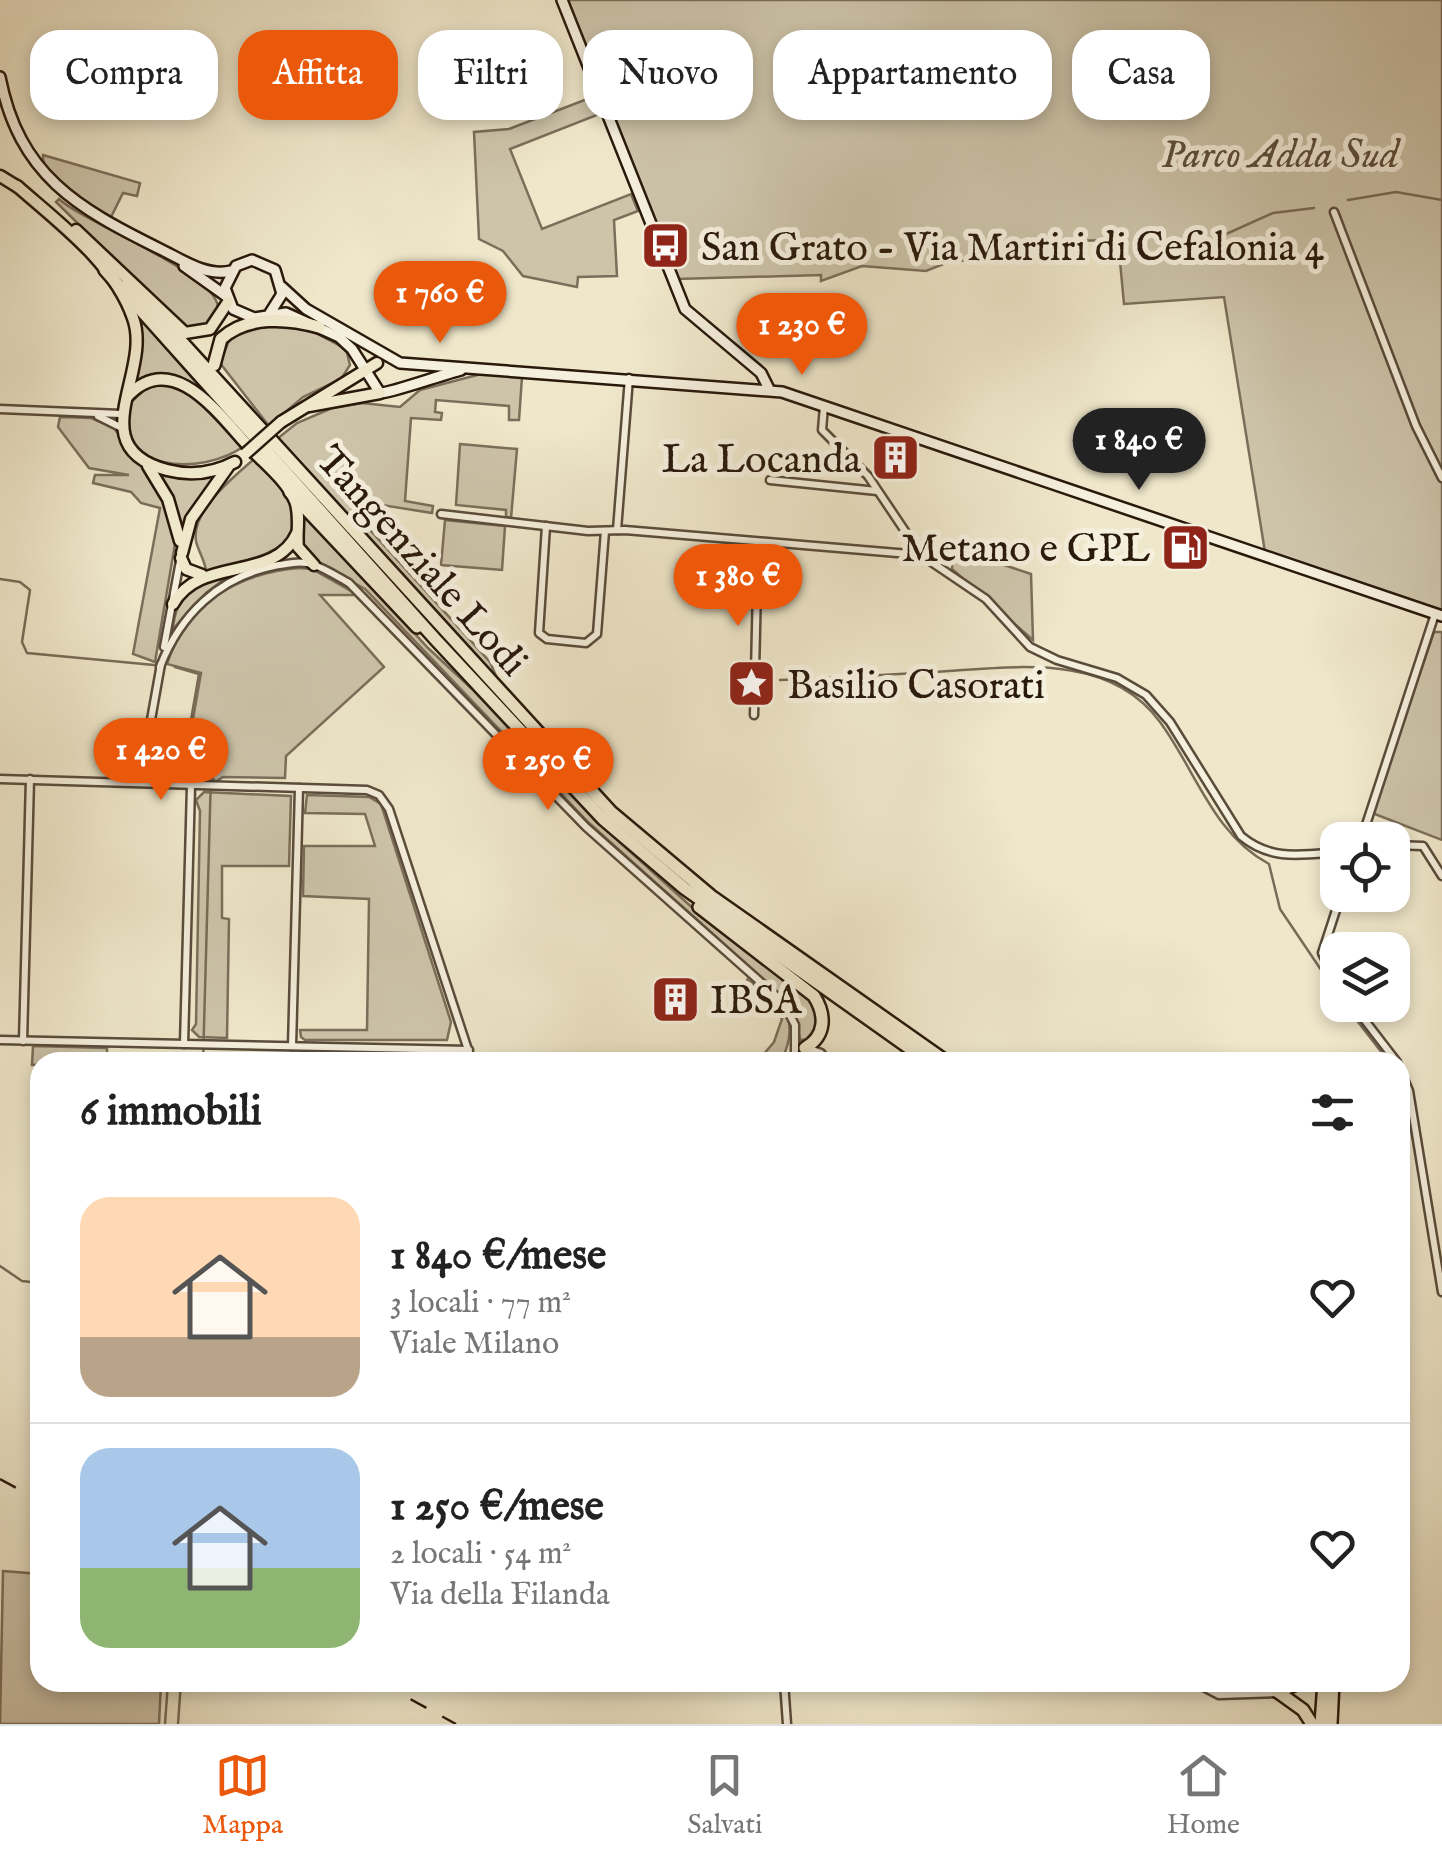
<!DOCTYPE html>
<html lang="it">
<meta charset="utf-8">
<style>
:root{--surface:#fff;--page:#f6f6f6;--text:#222;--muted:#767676;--line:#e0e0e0;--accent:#ea580c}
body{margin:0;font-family:"IM FELL English",serif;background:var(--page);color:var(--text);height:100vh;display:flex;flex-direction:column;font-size:38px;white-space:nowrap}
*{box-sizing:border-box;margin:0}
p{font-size:32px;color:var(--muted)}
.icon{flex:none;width:55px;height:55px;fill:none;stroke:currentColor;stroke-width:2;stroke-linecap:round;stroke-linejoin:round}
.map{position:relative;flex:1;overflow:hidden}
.panel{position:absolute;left:30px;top:1052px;width:1380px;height:640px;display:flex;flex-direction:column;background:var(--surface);border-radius:30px;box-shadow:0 5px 15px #0003}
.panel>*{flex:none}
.guide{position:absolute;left:30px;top:30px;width:1382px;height:90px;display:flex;gap:20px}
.buttons{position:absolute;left:1320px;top:822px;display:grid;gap:20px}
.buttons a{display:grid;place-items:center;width:90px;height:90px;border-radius:20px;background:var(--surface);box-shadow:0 5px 15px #0003;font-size:50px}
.price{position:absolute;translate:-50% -85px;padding:0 22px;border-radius:35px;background:var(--accent);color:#fff;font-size:32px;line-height:65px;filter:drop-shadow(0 2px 5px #0008)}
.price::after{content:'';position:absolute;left:50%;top:60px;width:30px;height:22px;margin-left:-15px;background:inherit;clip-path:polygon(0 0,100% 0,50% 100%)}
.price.on{background:#222;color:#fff}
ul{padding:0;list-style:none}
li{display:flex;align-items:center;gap:30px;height:250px;padding:0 50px}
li+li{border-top:2px solid var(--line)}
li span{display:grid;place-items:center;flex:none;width:280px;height:200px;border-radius:30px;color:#555}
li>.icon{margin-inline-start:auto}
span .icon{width:120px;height:120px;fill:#fffc;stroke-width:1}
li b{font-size:42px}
h2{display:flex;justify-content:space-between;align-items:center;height:120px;padding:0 50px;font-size:42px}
.tag{padding:0 35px;border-radius:30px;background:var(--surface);box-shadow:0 5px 15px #0003;font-size:35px;line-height:90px}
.tag.on{background:var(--accent);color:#fff}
.tab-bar{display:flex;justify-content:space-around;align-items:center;height:140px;border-top:2px solid var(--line);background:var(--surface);font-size:28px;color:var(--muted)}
.tab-bar a{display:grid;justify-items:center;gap:5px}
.tab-bar .on{color:var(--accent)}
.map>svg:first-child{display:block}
.green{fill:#cdc4aa;stroke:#7b6e5a;stroke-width:2.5}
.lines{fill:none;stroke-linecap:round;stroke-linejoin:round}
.stream{stroke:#786b57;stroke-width:2.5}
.street-casing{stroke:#5a4c3b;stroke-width:11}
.secondary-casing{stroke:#29190b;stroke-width:14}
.primary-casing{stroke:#29190b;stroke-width:15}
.highway-casing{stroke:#29190b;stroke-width:16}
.street{stroke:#f5efdd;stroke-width:6}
.secondary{stroke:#f5efdd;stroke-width:9}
.primary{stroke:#efe7ca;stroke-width:10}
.highway{stroke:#efe7ca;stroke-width:11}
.rail{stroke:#29190b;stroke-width:2.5;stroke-dasharray:18 18;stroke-linecap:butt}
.primary-bridge-casing{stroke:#29190b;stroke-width:15;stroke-linecap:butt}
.primary-bridge{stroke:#efe7ca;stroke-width:10}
.labels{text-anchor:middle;stroke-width:10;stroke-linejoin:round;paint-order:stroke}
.park-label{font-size:40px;font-style:italic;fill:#5a4c3b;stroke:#f5efdd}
.poi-label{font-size:40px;fill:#29190b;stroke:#f5efdd;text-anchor:start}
.street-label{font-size:40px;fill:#29190b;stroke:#f5efdd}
</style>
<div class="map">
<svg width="1442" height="1724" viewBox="0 0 1442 1724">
<rect width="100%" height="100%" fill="#efe7ca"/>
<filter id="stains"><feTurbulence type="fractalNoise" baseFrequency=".002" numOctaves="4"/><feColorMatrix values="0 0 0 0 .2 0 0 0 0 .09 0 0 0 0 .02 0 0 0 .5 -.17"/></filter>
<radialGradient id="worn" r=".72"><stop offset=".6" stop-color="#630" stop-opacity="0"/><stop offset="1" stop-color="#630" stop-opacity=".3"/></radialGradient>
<g class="green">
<path d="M567,0H1442V611L1265,552L1224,297L1124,304L1118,240L1064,241L985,260L951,261L926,271L862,266L821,281V275L677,279Z"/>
<path d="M595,96L597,115L510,149L542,229L631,194L638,211L614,220L617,276L578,277L577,287L523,276L503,251L479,239L474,132L509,129Z"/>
<path d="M43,155L140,183L137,196L123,193L111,217C91,206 40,178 43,155Z"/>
<path d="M59,199C86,224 220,274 218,309L210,324L195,330L183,327L56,202Z"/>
<path d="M142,321L201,388L168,374L135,384Z"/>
<path d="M284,325L310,330L346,349L350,365L341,379L303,397L269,426L220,363L230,338L258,328Z"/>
<path d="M481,374L522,377L519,420H509V406L436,400L435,412L442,413L441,420L411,418L405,501L433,506L432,513L363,502L352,510L490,662L499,683L277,439L297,423L332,408L362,403L400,407L420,390Z"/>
<path d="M166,383L194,394L244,446C204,476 108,474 131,402L150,385Z"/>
<path d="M60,417L91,418L113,427L159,488L175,544L155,662L133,654L160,508L141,503L131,492L93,483L95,475H129L89,468L58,427Z"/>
<path d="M460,444L517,449L511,518L506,517V510L456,505Z"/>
<path d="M254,459C265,470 279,482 287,494C325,549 239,563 206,571C205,560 198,551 196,541C191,510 235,476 254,459Z"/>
<path d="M158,473L216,475L184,528Z"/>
<path d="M305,513L428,648L472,689L594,819L706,920L812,1001L819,1021L810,1039L800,1040L795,1013L781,995L589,823L365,589L314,561L301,543Z"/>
<path d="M445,520L505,526L502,570L441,565Z"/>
<path d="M953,548L1031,574L1033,640L952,569Z"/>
<path d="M299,568L312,569L358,595H320L384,667L286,756L285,778L223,777L215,782L190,736L201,673L167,664C186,603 239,573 299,568Z"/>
<path d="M233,573L206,593L173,629C175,591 201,584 233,573Z"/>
<path d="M1434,632H1442V840L1372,813Z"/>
<path d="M204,792L291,796L289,866H222V918L229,919L227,1038L199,1037L192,1030L196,1024L200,811L196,800Z"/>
<path d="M307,795L369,797L381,804L451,1022L447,1040H305L301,1037L300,1030H367L369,899L303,896L304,846H375L365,814L305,813Z"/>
<path d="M750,976C783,1005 802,1018 781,1062H757L774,1042L782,1019L751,981L745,983Z"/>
<path d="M33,1046L107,1048V1062L32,1065Z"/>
<path d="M3,1571L40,1574V1682L161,1683L159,1724H0Z"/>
</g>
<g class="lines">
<g class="stream">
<path d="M1348,200L1396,192L1442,200"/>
<path d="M1204,244L1273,213L1314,208"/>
<path d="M0,579L20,582L30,590L22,642L27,653L154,665"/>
<path d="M175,667L199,674L188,737L211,775L203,1062"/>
<path d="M780,680C831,678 882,675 933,672C1009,668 1108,650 1160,722C1196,771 1213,834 1269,864L1280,909L1338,995"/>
<path d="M1345,1005L1389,1062"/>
<path d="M1400,1083L1401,1086"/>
<path d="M0,1266L22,1281L40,1283"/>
<path d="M165,1724L168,1682"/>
<path d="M178,1724L181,1682"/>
</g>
<defs>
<g id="street">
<path d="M1334,212L1416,426L1442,478"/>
<path d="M824,406L822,430L868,476L921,555L986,599L1030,647L1057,660L1117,678L1146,695L1170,722L1241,836C1271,861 1301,855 1338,852"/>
<path d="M0,409L121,414"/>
<path d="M98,416L122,428"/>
<path d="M770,480L877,491"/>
<path d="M441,514L588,531L625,530L921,555"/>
<path d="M546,526L539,633L547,639L586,643L597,634L605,531"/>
<path d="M617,530L629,378"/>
<path d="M164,647L180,561"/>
<path d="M160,667C180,615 219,577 274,566C286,564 301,560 314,565C326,569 338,577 349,583L586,827L783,1002L795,1025V1052"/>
<path d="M754,715L758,543"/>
<path d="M0,779L367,790L379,795L389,809L472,1062"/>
<path d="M140,781L161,664"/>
<path d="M1361,840L1435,614"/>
<path d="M1392,845L1423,846L1442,876"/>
<path d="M1338,985L1322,953L1341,895"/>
<path d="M1353,1005L1397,1062"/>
<path d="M0,1040L469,1050"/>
<path d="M23,1041L30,779"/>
<path d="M184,1044L191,786"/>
<path d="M292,1046L299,788"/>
<path d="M807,1048L821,1053L828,1062"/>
<path d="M1400,1069L1409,1091L1442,1292"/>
<path d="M784,1682L787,1724"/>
<path d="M1194,1682L1219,1695L1276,1693"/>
</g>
<g id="secondary">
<path d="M562,0L685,309L761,373L769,389"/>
<path d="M0,77C19,175 77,208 160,249C181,259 206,277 231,271"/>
<path d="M184,266L226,296"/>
<path d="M282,287L306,309L400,363L782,392L1442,616"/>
<path d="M270,313L282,294L275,270L252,260L236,266L225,288L233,309L254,318L286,313L339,337L352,349L380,393C388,394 444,374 461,370"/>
</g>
<g id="primary">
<path d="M0,176L18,187"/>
<path d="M17,186C59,223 114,263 133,318C153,372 80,447 167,470C190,476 214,473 235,462"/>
<path d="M76,230L185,333L210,329L228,302"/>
<path d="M127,397C173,347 220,416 250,448C265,464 287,481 295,501C301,516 296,532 298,547L314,565"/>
<path d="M309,406L380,393"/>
<path d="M281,422L377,363"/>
<path d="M148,466L168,499L180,541"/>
<path d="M182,553L191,519L228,467"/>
<path d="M181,558L186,569L202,575"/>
<path d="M173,604C200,555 275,583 297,533"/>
</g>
<g id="highway">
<path d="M105,270L435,639L603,819L684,888L929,1062"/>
<path d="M128,283L611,812L711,896L947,1062"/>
<path d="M214,365L221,339C247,315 287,318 319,327"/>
<path d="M290,492L417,627"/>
<path d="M699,907L814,996C826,1015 826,1036 805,1048"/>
<path d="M1278,1692L1303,1710L1312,1724"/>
<path d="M1278,1692L1301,1682"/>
<path d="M1321,1724L1324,1682"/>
<path d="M1331,1724L1333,1682"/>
</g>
</defs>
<use href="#street" class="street-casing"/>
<use href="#secondary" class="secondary-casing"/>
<use href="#primary" class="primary-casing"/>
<use href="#highway" class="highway-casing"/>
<use href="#street" class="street"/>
<use href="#secondary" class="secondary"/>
<use href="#primary" class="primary"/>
<use href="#highway" class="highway"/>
<g class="rail">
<path d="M0,1479L40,1501"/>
<path d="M379,1682L456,1724"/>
</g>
<defs>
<path id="primary-bridge" d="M245,454L281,422"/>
</defs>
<use href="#primary-bridge" class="primary-bridge-casing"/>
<use href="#primary-bridge" class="primary-bridge"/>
</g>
<defs>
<symbol id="bus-square" viewBox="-11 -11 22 22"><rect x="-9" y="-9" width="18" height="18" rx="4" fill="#8f2418" stroke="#f5efdd"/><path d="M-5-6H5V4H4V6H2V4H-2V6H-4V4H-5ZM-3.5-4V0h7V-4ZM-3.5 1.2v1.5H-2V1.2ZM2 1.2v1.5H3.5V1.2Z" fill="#fff"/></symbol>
<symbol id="building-square" viewBox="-11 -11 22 22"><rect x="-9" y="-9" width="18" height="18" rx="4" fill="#8f2418" stroke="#f5efdd"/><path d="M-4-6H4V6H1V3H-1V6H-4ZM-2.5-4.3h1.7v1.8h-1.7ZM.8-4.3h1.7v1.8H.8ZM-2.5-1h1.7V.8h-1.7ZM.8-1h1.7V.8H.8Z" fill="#fff"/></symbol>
<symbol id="fuel-square" viewBox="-11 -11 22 22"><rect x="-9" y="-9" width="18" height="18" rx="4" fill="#8f2418" stroke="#f5efdd"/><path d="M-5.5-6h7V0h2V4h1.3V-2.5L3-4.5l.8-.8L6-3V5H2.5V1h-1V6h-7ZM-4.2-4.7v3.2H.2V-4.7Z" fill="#fff"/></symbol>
<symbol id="sight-square" viewBox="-11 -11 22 22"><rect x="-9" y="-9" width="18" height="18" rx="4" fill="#8f2418" stroke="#f5efdd"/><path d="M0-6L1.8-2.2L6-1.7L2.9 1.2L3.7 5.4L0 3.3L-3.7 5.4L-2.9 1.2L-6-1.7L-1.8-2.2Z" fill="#fff"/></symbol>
</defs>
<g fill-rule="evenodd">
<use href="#bus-square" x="638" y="218" width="55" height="55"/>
<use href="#building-square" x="868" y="430" width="55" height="55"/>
<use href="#fuel-square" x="1158" y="520" width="55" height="55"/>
<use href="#sight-square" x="724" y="656" width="55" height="55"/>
<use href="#building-square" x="648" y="972" width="55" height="55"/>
</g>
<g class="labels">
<g class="park-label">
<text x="1280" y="167">Parco Adda Sud</text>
</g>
<g class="poi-label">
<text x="701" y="260">San Grato - Via Martiri di Cefalonia 4</text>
<text x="861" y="472" text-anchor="end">La Locanda</text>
<text x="1150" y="561" text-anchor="end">Metano e GPL</text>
<text x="787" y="698">Basilio Casorati</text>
<text x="710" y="1013">IBSA</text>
</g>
<g class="street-label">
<text transform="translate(423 560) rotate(48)" y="14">Tangenziale Lodi</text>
</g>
</g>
<rect width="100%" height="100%" filter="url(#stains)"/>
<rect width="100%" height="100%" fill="url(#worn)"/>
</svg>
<div class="buttons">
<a><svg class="icon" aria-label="locate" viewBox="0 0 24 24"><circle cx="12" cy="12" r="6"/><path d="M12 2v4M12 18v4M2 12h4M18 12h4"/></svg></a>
<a><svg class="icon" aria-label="layers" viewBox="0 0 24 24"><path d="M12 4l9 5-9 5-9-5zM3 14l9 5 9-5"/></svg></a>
</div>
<b class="price" style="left:440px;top:346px">1 760 €</b>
<b class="price" style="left:802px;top:378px">1 230 €</b>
<b class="price on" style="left:1139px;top:493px">1 840 €</b>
<b class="price" style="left:738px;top:629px">1 380 €</b>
<b class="price" style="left:161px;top:803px">1 420 €</b>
<b class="price" style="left:548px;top:813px">1 250 €</b>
<div class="guide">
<a class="tag">Compra</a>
<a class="tag on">Affitta</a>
<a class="tag">Filtri</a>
<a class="tag">Nuovo</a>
<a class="tag">Appartamento</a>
<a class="tag">Casa</a>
</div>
<section class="panel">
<h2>6 immobili<svg class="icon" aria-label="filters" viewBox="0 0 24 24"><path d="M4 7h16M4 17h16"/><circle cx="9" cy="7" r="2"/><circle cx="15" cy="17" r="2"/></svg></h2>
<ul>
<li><span style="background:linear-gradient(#ffd9b3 70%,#b9a48a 0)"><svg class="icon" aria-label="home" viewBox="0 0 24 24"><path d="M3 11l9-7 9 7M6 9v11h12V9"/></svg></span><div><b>1 840 €/mese</b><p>3 locali · 77 m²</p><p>Viale Milano</p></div><svg class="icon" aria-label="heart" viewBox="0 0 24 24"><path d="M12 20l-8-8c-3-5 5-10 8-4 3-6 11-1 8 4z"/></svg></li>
<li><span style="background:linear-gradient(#a9c7e8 60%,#8fb573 0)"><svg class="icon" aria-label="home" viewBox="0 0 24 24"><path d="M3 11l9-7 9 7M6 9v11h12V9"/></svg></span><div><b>1 250 €/mese</b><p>2 locali · 54 m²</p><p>Via della Filanda</p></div><svg class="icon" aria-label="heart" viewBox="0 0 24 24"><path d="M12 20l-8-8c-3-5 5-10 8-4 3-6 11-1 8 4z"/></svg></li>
</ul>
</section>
</div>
<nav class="tab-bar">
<a class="on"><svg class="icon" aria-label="map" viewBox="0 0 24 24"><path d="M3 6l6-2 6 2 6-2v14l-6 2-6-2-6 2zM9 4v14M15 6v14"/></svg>Mappa</a>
<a><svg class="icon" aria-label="saved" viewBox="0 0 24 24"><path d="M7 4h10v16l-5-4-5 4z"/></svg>Salvati</a>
<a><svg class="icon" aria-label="home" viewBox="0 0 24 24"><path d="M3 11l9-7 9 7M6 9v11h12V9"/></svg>Home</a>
</nav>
